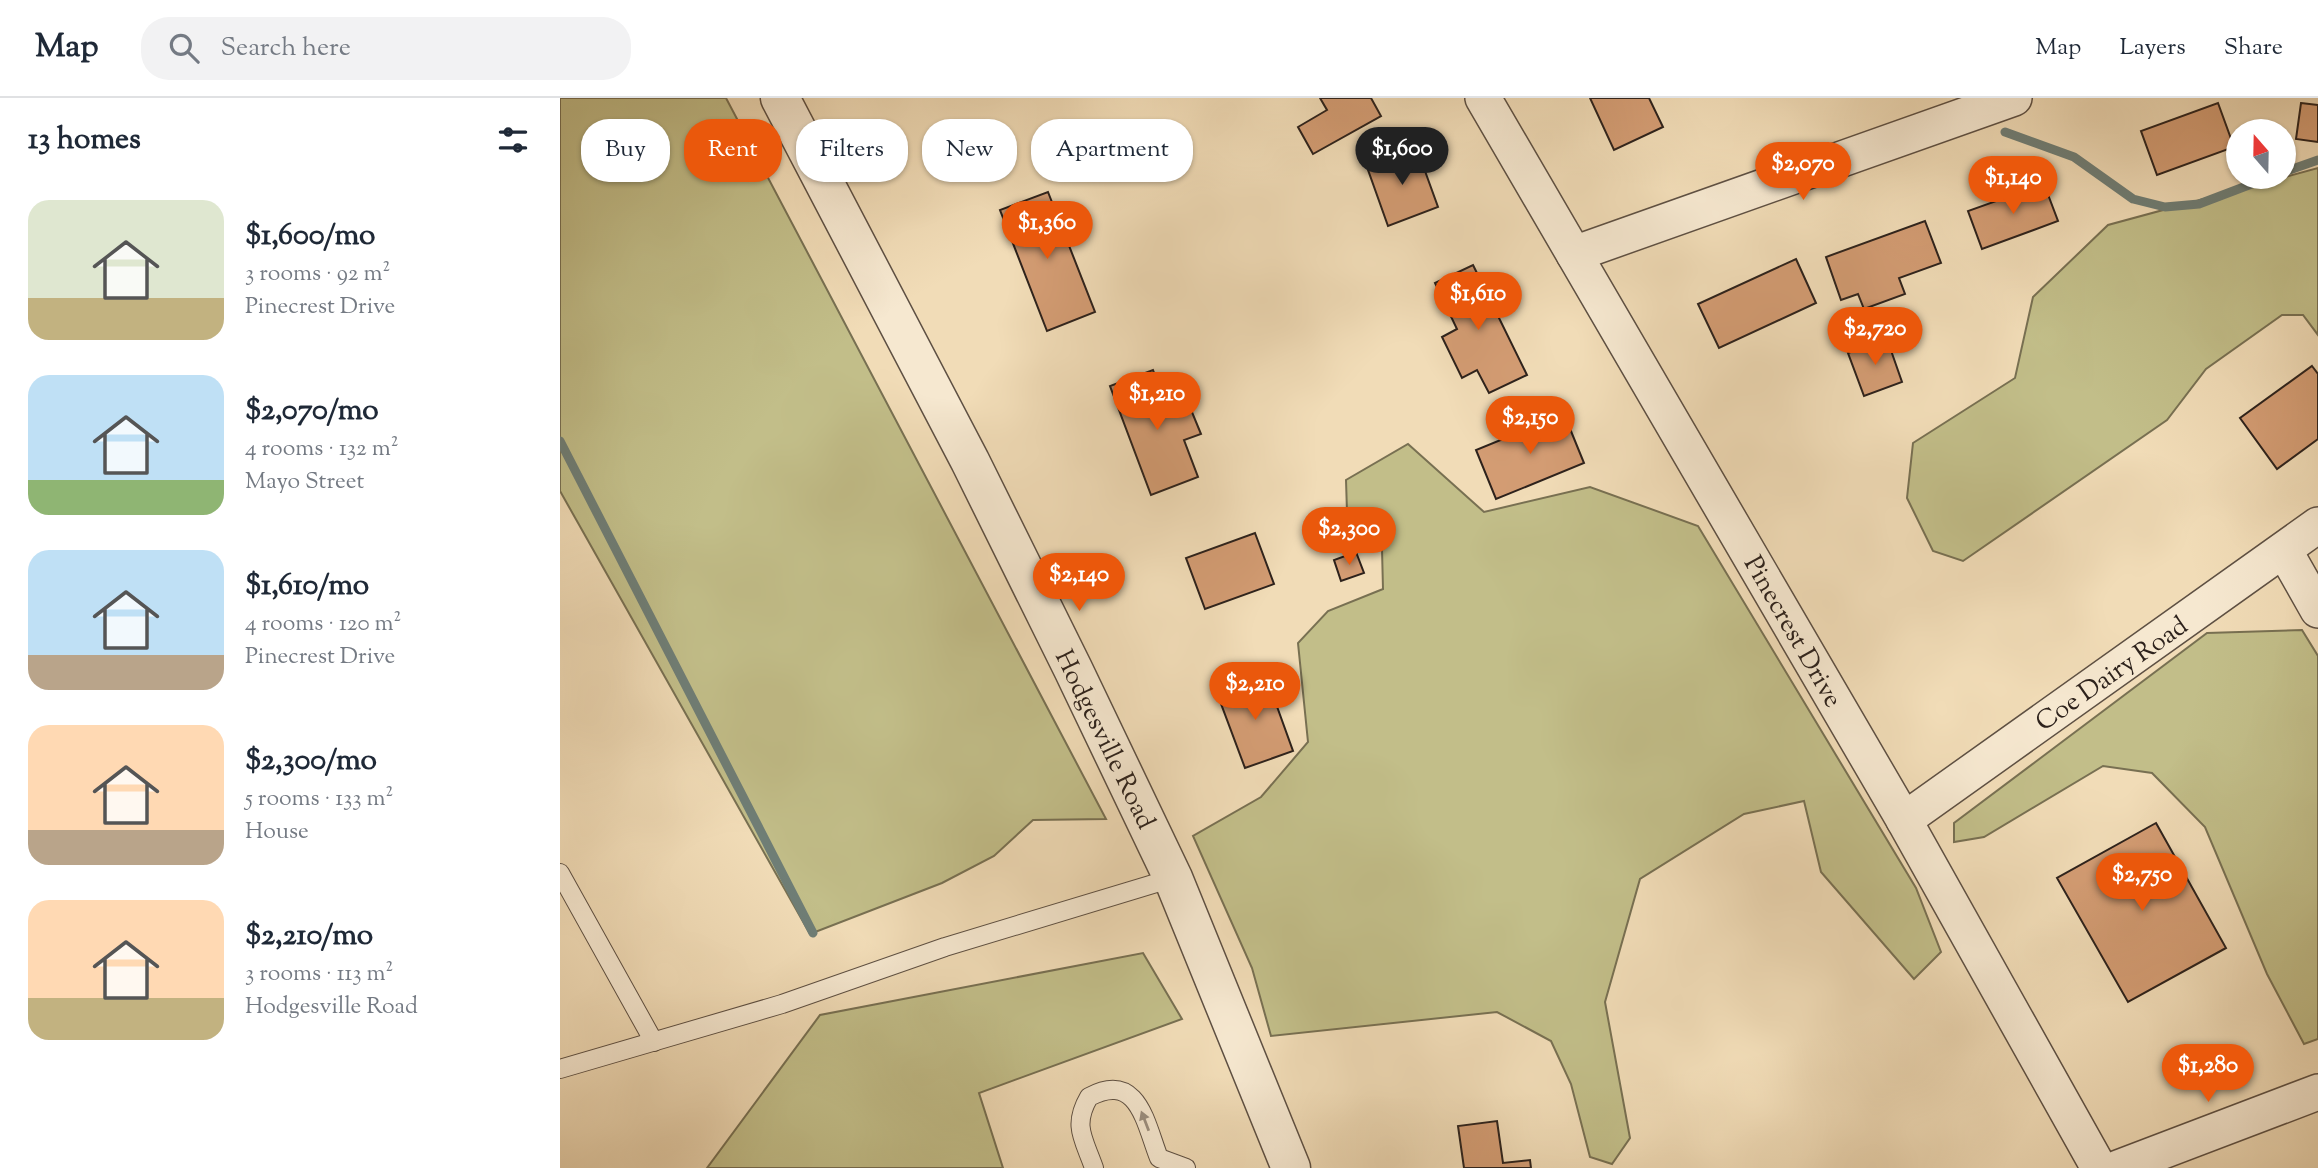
<!DOCTYPE html>
<meta charset="utf-8">
<style>
:root{--surface:#fff;--page:#f2f2f3;--text:#1f2937;--muted:#747a83;--line:#e0e1e3;--accent:#ea580c}
body{margin:0;font-family:"Sorts Mill Goudy",serif;background:var(--page);color:var(--text);height:100vh;display:flex;flex-direction:column;font-size:26px;white-space:nowrap}
*{box-sizing:border-box;margin:0}
p{font-size:23px;color:var(--muted)}
.icon{flex:none;width:38px;height:38px;fill:none;stroke:currentColor;stroke-width:2;stroke-linecap:round;stroke-linejoin:round}
.map{position:relative;flex:1;overflow:hidden}
.drawer{display:flex;flex-direction:column;background:var(--surface);width:560px}
.drawer>*{flex:none}
.hud{position:absolute;left:21px;top:21px;width:665px;height:63px;display:flex;gap:14px}
.needle{width:46px;rotate:340deg}
.tools{position:absolute;left:1666px;top:21px;display:grid;gap:14px}
.tools a{display:grid;place-items:center;width:70px;height:70px;border-radius:50%;background:var(--surface);box-shadow:0 2px 5px #0004;font-size:35px}
.price{position:absolute;translate:-50% -60px;padding:0 16px;border-radius:24px;background:var(--accent);color:#fff;font-size:23px;line-height:46px;filter:drop-shadow(0 2px 4px #0008)}
.price::after{content:'';position:absolute;left:50%;top:42px;width:21px;height:16px;margin-left:-10px;background:inherit;clip-path:polygon(0 0,100% 0,50% 100%)}
.price.active{background:#222;color:#fff}
ul{padding:0;list-style:none}
li{display:flex;align-items:center;gap:21px;height:175px;padding:0 28px}
li span{display:grid;place-items:center;flex:none;width:196px;height:140px;border-radius:21px;color:#555}
li>.icon{margin-inline-start:auto}
span .icon{width:84px;height:84px;fill:#fffc;stroke-width:1}
li b{font-size:30px}
h2{display:flex;justify-content:space-between;align-items:center;height:84px;padding:0 28px;font-size:30px}
.chip{padding:0 24px;border-radius:28px;background:var(--surface);box-shadow:0 2px 5px #0004;font-size:24px;line-height:63px}
.chip.active{background:var(--accent);color:#fff}
header{display:flex;align-items:center;gap:42px;box-sizing:border-box;height:98px;padding:0 35px;background:var(--surface);border-bottom:2px solid var(--line)}
header strong{font-size:33px}
nav{display:flex;gap:38px;margin-inline-start:auto;font-size:24px}
.search{width:490px;height:63px;background:var(--page);display:flex;align-items:center;gap:18px;box-sizing:border-box;padding:0 24px;border-radius:28px;color:var(--muted);font-size:26px}
main{display:flex;flex:1;min-height:0}
.map>svg:first-child{display:block}
.green{fill:#c2be89;stroke:#787052;stroke-width:2}
.lines{fill:none;stroke-linecap:round;stroke-linejoin:round}
.stream{stroke:#6f7e76;stroke-width:9}
.building{fill:#d39c73;stroke:#2d221c;stroke-width:2}
.service-casing{stroke:#5e5043;stroke-width:20}
.minor-casing{stroke:#5e5043;stroke-width:38}
.tertiary-casing{stroke:#5e5043;stroke-width:41}
.service{stroke:#f6e8d0;stroke-width:18}
.minor{stroke:#f6e8d0;stroke-width:35}
.tertiary{stroke:#f6e8d0;stroke-width:38}
.oneway{fill:#9c8f7f}
.labels{text-anchor:middle;stroke-width:5;stroke-linejoin:round;paint-order:stroke}
.street-label{font-size:26px;fill:#2d221c;stroke:#f6e8d0}
</style>
<header>
<strong>Map</strong>
<div class="search"><svg class="icon" aria-label="search" viewBox="0 0 24 24"><circle cx="10" cy="10" r="6"/><path d="M15 15l6 6"/></svg>Search here</div>
<nav><a>Map</a><a>Layers</a><a>Share</a></nav>
</header>
<main>
<section class="drawer">
<h2>13 homes<svg class="icon" aria-label="filters" viewBox="0 0 24 24"><path d="M4 7h16M4 17h16"/><circle cx="9" cy="7" r="2"/><circle cx="15" cy="17" r="2"/></svg></h2>
<ul>
<li><span style="background:linear-gradient(#dfe7d0 70%,#c2b280 0)"><svg class="icon" aria-label="home" viewBox="0 0 24 24"><path d="M3 11l9-7 9 7M6 9v11h12V9"/></svg></span><div><b>$1,600/mo</b><p>3 rooms · 92 m²</p><p>Pinecrest Drive</p></div></li>
<li><span style="background:linear-gradient(#bfe0f5 75%,#8fb573 0)"><svg class="icon" aria-label="home" viewBox="0 0 24 24"><path d="M3 11l9-7 9 7M6 9v11h12V9"/></svg></span><div><b>$2,070/mo</b><p>4 rooms · 132 m²</p><p>Mayo Street</p></div></li>
<li><span style="background:linear-gradient(#bfe0f5 75%,#b9a48a 0)"><svg class="icon" aria-label="home" viewBox="0 0 24 24"><path d="M3 11l9-7 9 7M6 9v11h12V9"/></svg></span><div><b>$1,610/mo</b><p>4 rooms · 120 m²</p><p>Pinecrest Drive</p></div></li>
<li><span style="background:linear-gradient(#ffd9b3 75%,#b9a48a 0)"><svg class="icon" aria-label="home" viewBox="0 0 24 24"><path d="M3 11l9-7 9 7M6 9v11h12V9"/></svg></span><div><b>$2,300/mo</b><p>5 rooms · 133 m²</p><p>House</p></div></li>
<li><span style="background:linear-gradient(#ffd9b3 70%,#c2b280 0)"><svg class="icon" aria-label="home" viewBox="0 0 24 24"><path d="M3 11l9-7 9 7M6 9v11h12V9"/></svg></span><div><b>$2,210/mo</b><p>3 rooms · 113 m²</p><p>Hodgesville Road</p></div></li>
</ul>
</section>
<div class="map">
<svg width="1758" height="1070" viewBox="0 0 1758 1070">
<rect width="100%" height="100%" fill="#f1dcb7"/>
<filter id="stains"><feTurbulence type="fractalNoise" baseFrequency=".00286" numOctaves="4"/><feColorMatrix values="0 0 0 0 .2 0 0 0 0 .09 0 0 0 0 .02 0 0 0 .5 -.17"/></filter>
<radialGradient id="worn" r=".72"><stop offset=".6" stop-color="#630" stop-opacity="0"/><stop offset="1" stop-color="#630" stop-opacity=".3"/></radialGradient>
<g class="green">
<path d="M0,0H166L546,721L473,722L434,758L382,785L250,836L0,393Z"/>
<path d="M1758,70V237L1743,217H1722L1646,271L1607,322L1403,463L1373,453L1347,400L1353,345L1455,280L1473,199L1548,127Z"/>
<path d="M848,346L924,414L1030,389L1138,428L1356,790L1381,854L1354,881L1261,774L1244,703L1184,716L1080,781L1045,904L1070,1040L1052,1066L1030,1059L1011,986L991,943L937,914L711,938L692,870L633,738L701,699L748,644L738,545L768,513L823,491L822,451L787,414L786,382Z"/>
<path d="M1742,532L1758,558V941L1744,946L1707,876L1645,729L1592,675L1543,668L1424,739L1394,744V725L1647,535Z"/>
<path d="M583,855L622,921L419,995L443,1070H147L260,917Z"/>
</g>
<g class="lines">
<g class="stream">
<path d="M1445,34L1514,59L1573,101L1605,109L1639,106L1710,79"/>
<path d="M1724,74L1758,62"/>
<path d="M0,343L253,835"/>
</g>
</g>
<g class="building">
<path d="M760,0H811L821,18L753,56L738,29L767,12Z"/>
<path d="M1030,0H1089L1103,29L1054,52Z"/>
<path d="M1658,5L1674,49L1597,77L1581,33Z"/>
<path d="M1741,5L1758,7V44L1736,41Z"/>
<path d="M857,51L878,109L828,128L807,69Z"/>
<path d="M1484,86L1498,123L1422,151L1408,113Z"/>
<path d="M488,94L535,214L487,233L440,112Z"/>
<path d="M1365,123L1381,165L1339,180L1345,196L1304,211L1298,196L1281,202L1266,159Z"/>
<path d="M1236,161L1256,205L1159,250L1138,206Z"/>
<path d="M913,167L967,277L929,295L917,272L902,280L882,239L897,231L875,185Z"/>
<path d="M1327,241L1342,284L1304,298L1288,255Z"/>
<path d="M1752,268L1758,276V341L1717,371L1680,320Z"/>
<path d="M593,272L607,309L627,302L641,336L624,342L638,379L591,397L550,288Z"/>
<path d="M1004,316L1024,365L936,401L916,352Z"/>
<path d="M695,435L714,486L645,511L626,460Z"/>
<path d="M796,454L804,475L781,483L774,462Z"/>
<path d="M706,578L733,653L685,670L657,595Z"/>
<path d="M1596,725L1666,850L1568,904L1497,780Z"/>
<path d="M937,1023L943,1065L970,1062L971,1070H904L898,1028Z"/>
</g>
<g class="lines">
<defs>
<g id="service">
<path d="M0,775L94,944"/>
<path d="M0,971L222,906L385,849L613,780"/>
<path d="M534,1070C524,1041 512,1028 529,999C578,973 585,1024 599,1060L626,1070"/>
</g>
<g id="minor">
<path d="M923,0L1344,722L1539,1070"/>
<path d="M1014,156L1454,0"/>
<path d="M1724,452L1758,512"/>
<path d="M1344,722L1758,427"/>
<path d="M1558,1070L1758,994"/>
</g>
<path id="tertiary" d="M220,0L410,363L513,571L613,780L731,1070"/>
</defs>
<use href="#service" class="service-casing"/>
<use href="#minor" class="minor-casing"/>
<use href="#tertiary" class="tertiary-casing"/>
<use href="#service" class="service"/>
<use href="#minor" class="minor"/>
<use href="#tertiary" class="tertiary"/>
</g>
<defs><path id="oneway-solid" d="M-6-.8H1V-3.2L6.5 0L1 3.2V.8H-6Z" transform="scale(1.75)"/></defs>
<use class="oneway" href="#oneway-solid" transform="translate(585 1023) rotate(-111)"/>
<g class="labels">
<g class="street-label">
<text transform="translate(1234 533) rotate(60)" y="9">Pinecrest Drive</text>
<text transform="translate(1551 575) rotate(-35)" y="9">Coe Dairy Road</text>
<text transform="translate(546 641) rotate(64)" y="9">Hodgesville Road</text>
</g>
</g>
<rect width="100%" height="100%" filter="url(#stains)"/>
<rect width="100%" height="100%" fill="url(#worn)"/>
</svg>
<div class="tools">
<a><svg class="needle" viewBox="-14 -14 28 28"><path d="M0-13l5 13h-10z" fill="#e53935"/><path d="M0 13l5-13h-10z" fill="#747a83"/></svg></a>
</div>
<b class="price active" style="left:842px;top:89px">$1,600</b>
<b class="price" style="left:1243px;top:104px">$2,070</b>
<b class="price" style="left:1453px;top:118px">$1,140</b>
<b class="price" style="left:487px;top:163px">$1,360</b>
<b class="price" style="left:918px;top:234px">$1,610</b>
<b class="price" style="left:1315px;top:269px">$2,720</b>
<b class="price" style="left:597px;top:334px">$1,210</b>
<b class="price" style="left:970px;top:358px">$2,150</b>
<b class="price" style="left:789px;top:469px">$2,300</b>
<b class="price" style="left:519px;top:515px">$2,140</b>
<b class="price" style="left:695px;top:624px">$2,210</b>
<b class="price" style="left:1582px;top:815px">$2,750</b>
<b class="price" style="left:1648px;top:1006px">$1,280</b>
<div class="hud">
<a class="chip">Buy</a>
<a class="chip active">Rent</a>
<a class="chip">Filters</a>
<a class="chip">New</a>
<a class="chip">Apartment</a>
</div>
</div>
</main>
